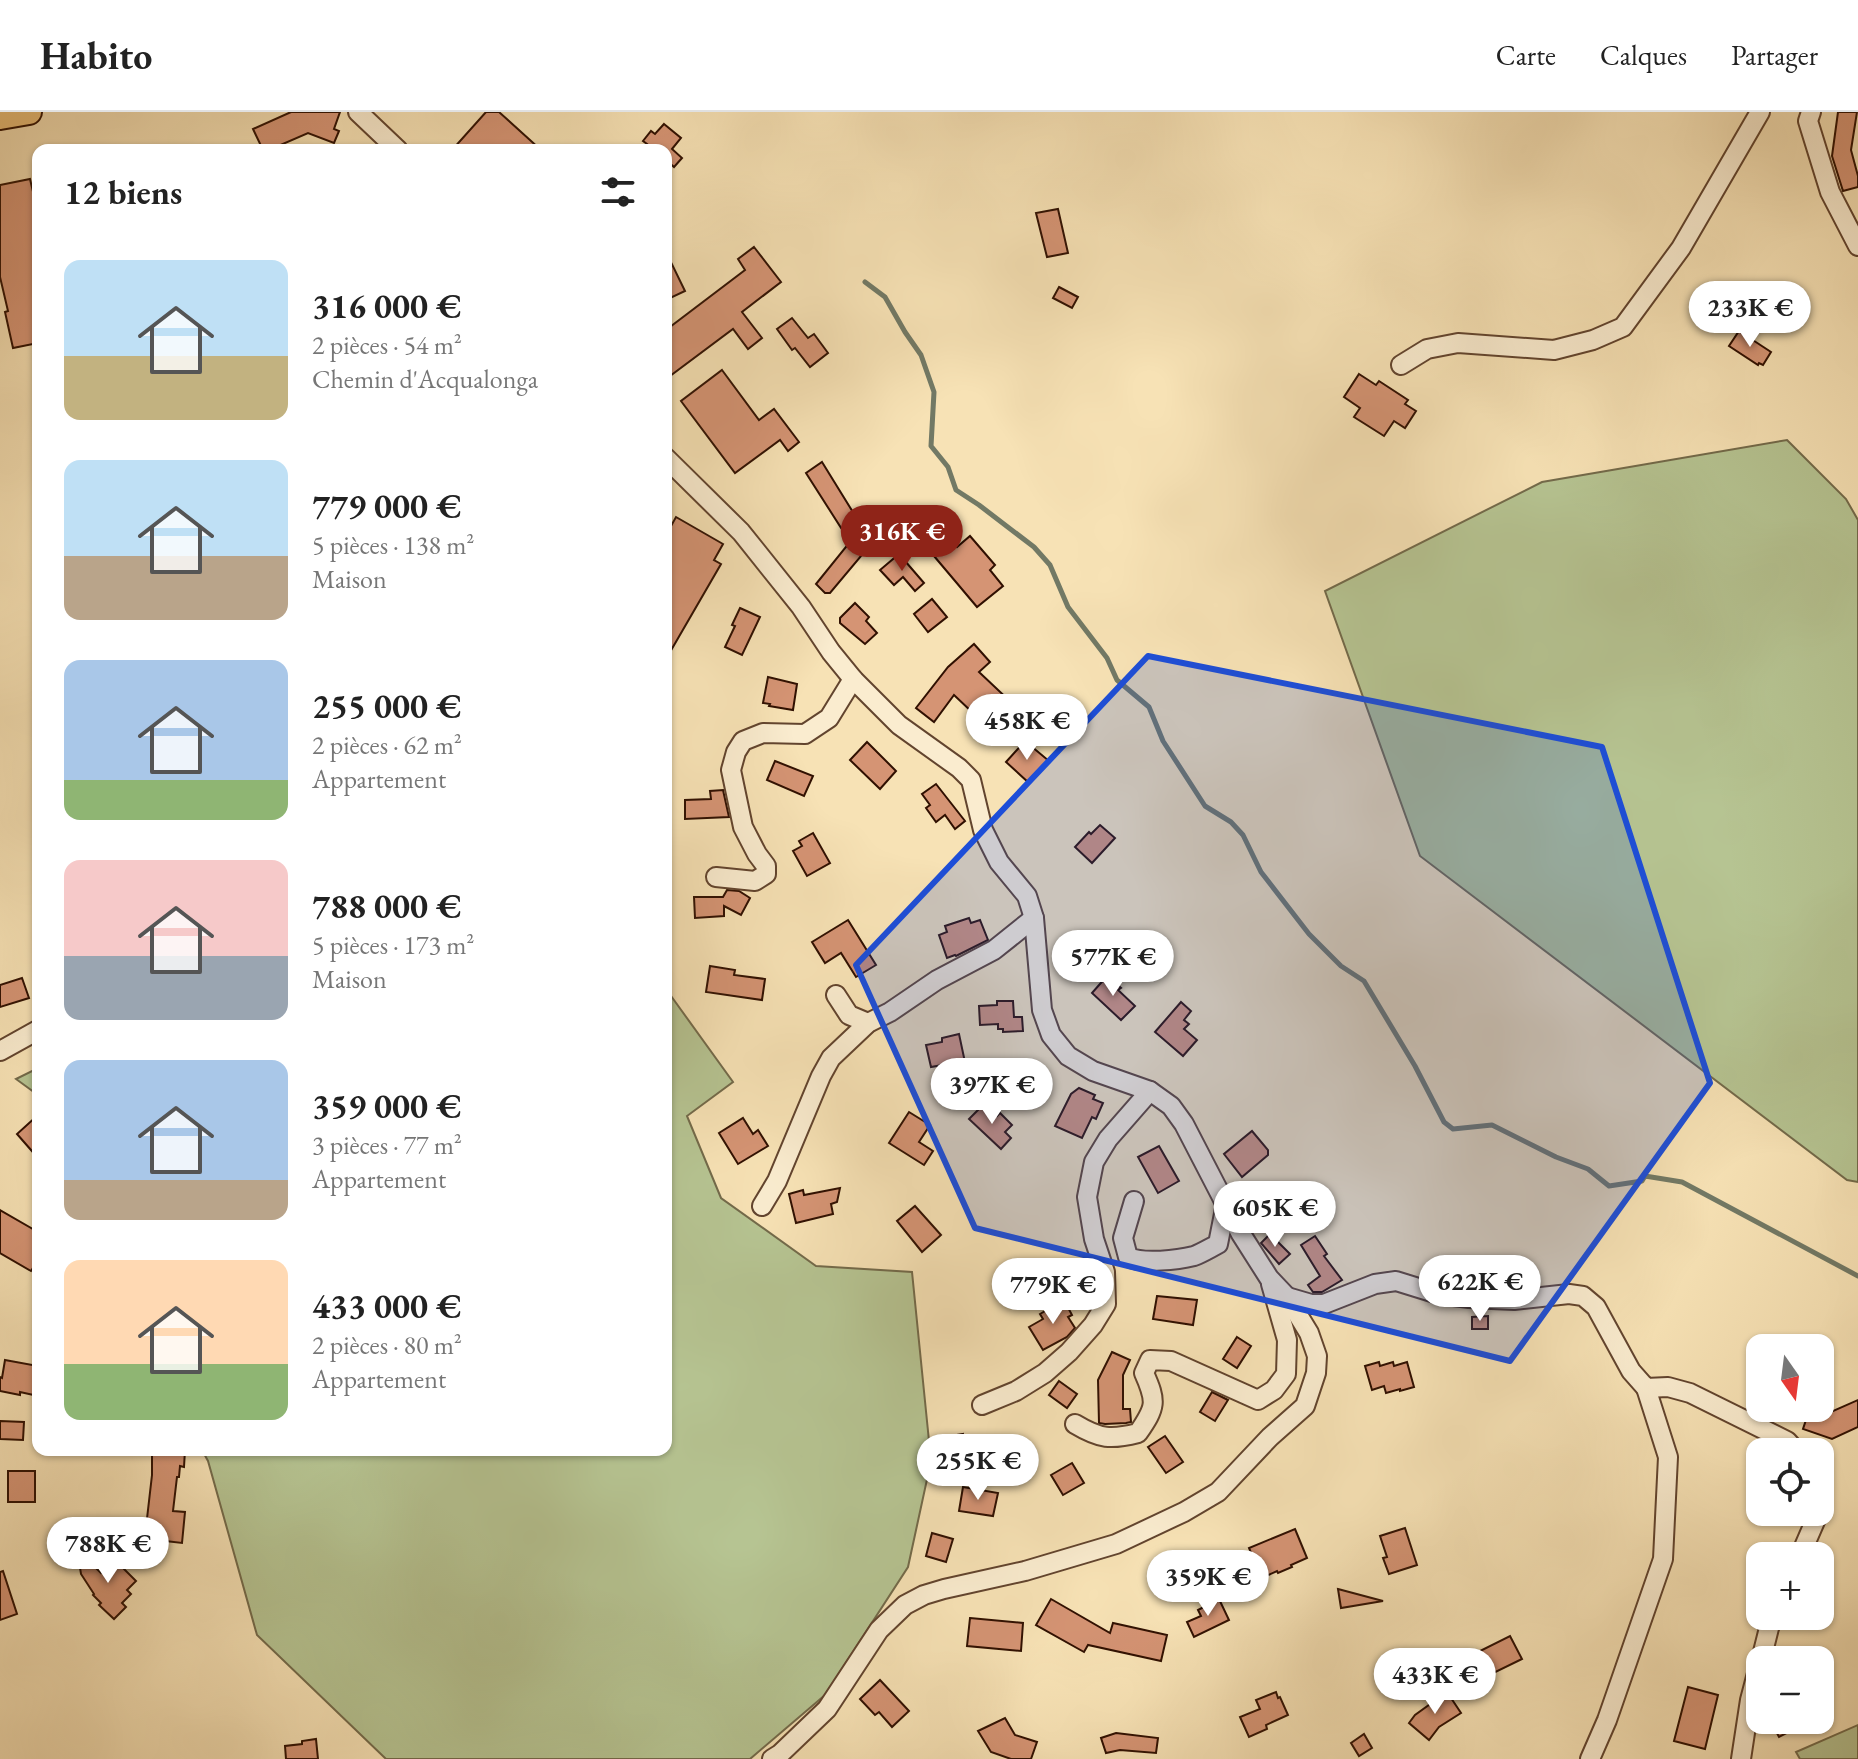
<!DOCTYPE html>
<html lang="fr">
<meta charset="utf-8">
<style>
:root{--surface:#fff;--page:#f6f6f6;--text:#222;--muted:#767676;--line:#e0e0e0;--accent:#8f2418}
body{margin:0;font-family:"EB Garamond",serif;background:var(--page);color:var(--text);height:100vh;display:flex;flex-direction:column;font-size:30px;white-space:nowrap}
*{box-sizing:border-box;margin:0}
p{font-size:26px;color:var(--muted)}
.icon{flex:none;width:44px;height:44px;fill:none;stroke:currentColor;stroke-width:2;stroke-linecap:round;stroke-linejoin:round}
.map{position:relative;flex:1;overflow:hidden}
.drawer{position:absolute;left:32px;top:32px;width:640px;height:1312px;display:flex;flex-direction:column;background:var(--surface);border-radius:16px;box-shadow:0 2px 6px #0004}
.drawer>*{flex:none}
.needle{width:52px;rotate:166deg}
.fabs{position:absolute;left:1746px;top:1222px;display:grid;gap:16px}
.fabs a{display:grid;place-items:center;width:88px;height:88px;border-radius:16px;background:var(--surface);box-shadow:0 2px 6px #0004;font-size:40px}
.price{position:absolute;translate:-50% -68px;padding:0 18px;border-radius:28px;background:#fff;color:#222;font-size:26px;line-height:52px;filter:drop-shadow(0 2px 4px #0008)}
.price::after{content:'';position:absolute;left:50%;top:48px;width:24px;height:18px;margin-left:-12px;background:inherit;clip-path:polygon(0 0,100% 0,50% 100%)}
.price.active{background:var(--accent);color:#fff}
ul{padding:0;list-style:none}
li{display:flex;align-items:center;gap:24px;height:200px;padding:0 32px}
li span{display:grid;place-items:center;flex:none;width:224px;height:160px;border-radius:16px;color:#555}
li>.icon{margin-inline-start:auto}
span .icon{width:96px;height:96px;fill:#fffc;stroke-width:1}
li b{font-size:34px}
h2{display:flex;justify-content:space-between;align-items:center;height:96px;padding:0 32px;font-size:34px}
header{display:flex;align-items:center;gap:48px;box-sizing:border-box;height:112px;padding:0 40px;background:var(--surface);border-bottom:2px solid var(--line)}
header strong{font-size:38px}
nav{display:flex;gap:44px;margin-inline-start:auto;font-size:28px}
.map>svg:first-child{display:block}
.green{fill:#b6c492;stroke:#736a4a;stroke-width:2}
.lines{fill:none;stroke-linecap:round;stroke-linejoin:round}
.stream{stroke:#727965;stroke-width:5}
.building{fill:#d59474;stroke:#301001;stroke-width:2}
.minor-casing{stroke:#62442e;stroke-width:22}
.major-casing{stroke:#301001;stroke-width:28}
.minor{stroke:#faeccf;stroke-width:18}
.major{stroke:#ecc17a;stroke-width:24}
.marked{fill:#1d4ed8;fill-opacity:0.2;stroke:#1d4ed8;stroke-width:6;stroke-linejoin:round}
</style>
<header>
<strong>Habito</strong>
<nav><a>Carte</a><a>Calques</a><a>Partager</a></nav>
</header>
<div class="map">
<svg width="1858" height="1647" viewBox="0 0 1858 1647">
<rect width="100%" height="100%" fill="#f7e2b5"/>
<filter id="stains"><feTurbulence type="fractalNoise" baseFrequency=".0025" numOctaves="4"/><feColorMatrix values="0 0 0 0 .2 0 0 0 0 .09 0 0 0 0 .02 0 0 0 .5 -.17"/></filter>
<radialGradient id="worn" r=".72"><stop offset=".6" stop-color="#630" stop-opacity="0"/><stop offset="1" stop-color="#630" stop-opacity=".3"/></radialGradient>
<g class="green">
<path d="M1787,328L1846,387L1858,408V1070L1847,1068L1420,744L1325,479L1542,370Z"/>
<path d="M666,877L733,970L687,1004L721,1086L816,1154L912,1160L931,1349L908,1455L825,1583L750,1647H386L257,1523L208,1349L202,1338H666Z"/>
<path d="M38,956V983L16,967Z"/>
<path d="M1858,1613V1647H1800L1796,1640Z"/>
</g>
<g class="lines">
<path class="stream" d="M865,170L885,185L905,220L921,243L934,280L931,334L948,355L956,378L979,393L1034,435L1050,453L1068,495L1107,546L1117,568L1149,595L1163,629L1205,694L1231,710L1243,723L1261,760L1309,822L1341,854L1364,869L1415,954L1444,1010L1453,1017L1492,1013L1556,1045L1588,1057L1609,1074L1642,1069L1645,1064L1682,1070L1858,1164"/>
</g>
<g class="building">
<path d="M291,0H340L334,17L339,19L334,31L308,21L269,38H263L253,17Z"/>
<path d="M486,0H499L541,38H452Z"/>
<path d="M1838,0H1857L1851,38L1858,64V75L1843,79L1832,44Z"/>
<path d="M664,12L681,26L672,37L682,46L674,55L666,48V38H643L647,32L643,29L651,19L655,22Z"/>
<path d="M30,67L38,101V231L13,236L5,200L8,199L0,165V73Z"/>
<path d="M1058,97L1068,141L1047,145L1036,101Z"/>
<path d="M754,135L781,170L742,200L762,226L748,237L733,217L666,267V218L745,158L738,147Z"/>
<path d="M666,140L685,179L666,188Z"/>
<path d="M1059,175L1078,185L1072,196L1053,186Z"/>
<path d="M792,206L808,226L814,222L828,241L810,255L795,236L792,238L777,217Z"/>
<path d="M1739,219L1771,240L1763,253L1759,251L1758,253L1729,234Z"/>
<path d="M722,258L759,308L774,297L799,330L788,339L780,328L735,361L681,289Z"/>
<path d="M1359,262L1376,273L1379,269L1408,288L1405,292L1416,299L1405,316L1394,309L1384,324L1354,305L1360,296L1344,285Z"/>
<path d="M822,350L872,431L830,481H825L816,472L850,430L806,361Z"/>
<path d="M676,405L723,432L714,448L721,452L666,547V423Z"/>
<path d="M970,424L995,453L990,458L1003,474L977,495L934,444L952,429L957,435Z"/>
<path d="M899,442L924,471L915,479L903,465L894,473L880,458Z"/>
<path d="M932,487L947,505L928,520L914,502Z"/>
<path d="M855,491L869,505L866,509L877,521L865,532L840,511V506Z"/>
<path d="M740,496L760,505L742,543L725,535L735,514L732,513Z"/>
<path d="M974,532L990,550L979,560L1014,593L991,618L954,583L934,610L916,596L948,555Z"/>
<path d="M768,565L797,572L793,598L769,594L770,592L763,591Z"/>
<path d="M1025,629L1049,649L1029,671L1006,650Z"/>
<path d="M867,630L896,659L880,677L850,648Z"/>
<path d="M775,649L813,664L804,684L767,668Z"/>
<path d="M936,672L965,709L955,717L945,703L936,710L926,696L930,693L922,682Z"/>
<path d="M723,678L729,705L685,707V688L711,687L710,679Z"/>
<path d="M1100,713L1115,726L1092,751L1075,735L1089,720L1091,722Z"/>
<path d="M813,721L830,751L807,764L793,739L802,734L799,729Z"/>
<path d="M727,778L739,779L750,786L741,803L724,794V804L695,806L694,785H723Z"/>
<path d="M969,806L971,811L980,808L988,828L956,844L955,843L947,846L939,823L947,820L945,814Z"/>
<path d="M848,808L876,853L856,865L841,841L825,851L812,830Z"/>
<path d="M710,854L735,858L734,863L765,867L762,888L706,880Z"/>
<path d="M1107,864L1121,876L1118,878L1135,894L1121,908L1092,881Z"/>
<path d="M22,866L29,886L0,895V873Z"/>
<path d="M997,889H1013L1014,905H1022L1023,919L1003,920V917H998V912L980,913L979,894L997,893Z"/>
<path d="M1181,890L1191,899L1184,908L1189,912L1184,917L1197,928L1183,944L1155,920Z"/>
<path d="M959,922L966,955L949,958L948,952L931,955L926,933L942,930V926Z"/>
<path d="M1079,976L1095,983L1093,987L1103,991L1096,1007L1092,1005L1082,1026L1055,1014L1071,982Z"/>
<path d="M984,992L997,1004L1000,1001L1012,1013L1005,1020L1011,1026L1001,1037L969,1007Z"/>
<path d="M909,1000L930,1013L919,1030L933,1039L924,1053L889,1031Z"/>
<path d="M38,1003V1046L17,1022Z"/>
<path d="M743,1006L753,1022L758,1018L768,1034L738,1052L719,1021Z"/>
<path d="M1252,1019L1268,1038V1043L1242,1065L1224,1042Z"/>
<path d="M1159,1034L1179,1069L1158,1081L1138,1045Z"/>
<path d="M840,1076L837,1090L831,1092L833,1102L796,1111L789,1082L803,1078L804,1083Z"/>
<path d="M915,1094L941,1123L922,1140L897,1109Z"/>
<path d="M0,1098L38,1120V1148L31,1159L0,1141Z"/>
<path d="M1270,1122L1290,1142L1279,1152L1261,1131Z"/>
<path d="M1315,1124L1327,1142L1324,1144L1342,1168L1322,1180H1313L1308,1173L1320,1164L1301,1133Z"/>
<path d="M1450,1157V1161L1482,1162L1481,1175L1441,1170L1429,1167V1158Z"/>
<path d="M1157,1184L1197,1188L1193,1213L1153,1207Z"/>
<path d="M1064,1188L1072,1203L1068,1205L1075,1216L1067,1225L1043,1238L1029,1215L1043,1207L1040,1202Z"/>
<path d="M1488,1204V1217H1472V1205Z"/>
<path d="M1237,1225L1251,1234L1237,1256L1223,1247Z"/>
<path d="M1112,1240L1130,1248L1123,1263V1297H1130L1131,1310L1126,1311L1105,1312L1099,1311L1098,1268Z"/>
<path d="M5,1248L38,1254V1284L20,1280V1283L0,1279V1265L2,1266Z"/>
<path d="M1379,1250L1380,1254L1393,1250L1394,1254L1407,1250L1414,1275L1400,1279V1277L1386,1281L1384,1274L1372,1278L1365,1254Z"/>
<path d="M1059,1269L1077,1282L1067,1296L1049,1283Z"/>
<path d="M1212,1280L1228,1288L1215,1309L1200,1300Z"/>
<path d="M1858,1288V1315L1832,1327L1803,1317L1810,1296H1820L1831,1300Z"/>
<path d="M0,1309L24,1310L23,1328L0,1327Z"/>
<path d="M963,1322L967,1344L953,1346L954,1352L937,1355L933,1327Z"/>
<path d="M1165,1324L1183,1350L1166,1361L1148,1335Z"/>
<path d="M158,1338H185L184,1355L180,1354L179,1365H177L173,1399L185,1400L182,1431L157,1428V1426L145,1424L152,1363V1343H157Z"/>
<path d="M1072,1351L1084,1371L1063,1383L1051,1363Z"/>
<rect x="8" y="1359" width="27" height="31"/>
<path d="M963,1375L998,1381L993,1404L959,1399Z"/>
<path d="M1405,1416L1417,1453L1389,1462L1383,1446L1387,1445L1380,1424Z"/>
<path d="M1295,1417L1307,1446L1291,1453L1292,1455L1278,1461L1277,1459L1262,1466L1249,1436Z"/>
<path d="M932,1421L953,1427L946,1450L926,1444Z"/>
<path d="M77,1437L101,1461L114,1447L136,1469L127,1478L131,1482L122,1491L126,1495L114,1507L99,1493L101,1491L93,1483L94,1482L81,1462Z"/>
<path d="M3,1459L17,1502L0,1508V1460Z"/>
<path d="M1338,1477L1383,1489L1341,1496Z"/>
<path d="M1051,1487L1110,1521L1113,1511L1167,1523L1161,1549L1088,1533L1084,1540L1036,1513Z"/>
<path d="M1219,1487L1229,1508L1194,1525L1187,1510L1201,1504L1198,1498Z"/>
<path d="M970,1506L1023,1511L1021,1539L967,1534Z"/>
<path d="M1510,1524L1522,1547L1473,1571L1462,1548Z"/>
<path d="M880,1568L909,1599L892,1615L879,1600L875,1603L860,1587Z"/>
<path d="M1688,1575L1718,1583L1705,1637L1674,1629Z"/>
<path d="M1276,1580L1278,1586L1280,1585L1288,1603L1266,1613L1267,1617L1249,1625L1240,1605L1260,1597L1256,1588Z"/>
<path d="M1447,1580L1461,1601L1439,1615L1429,1628L1409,1611L1415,1603Z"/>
<path d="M1005,1606L1015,1623L1037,1630L1031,1647H1011L991,1640L978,1619Z"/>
<path d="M1770,1608H1812L1779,1625Z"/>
<path d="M1116,1621L1158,1626L1156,1641L1120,1638L1106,1641L1101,1626Z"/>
<path d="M1364,1622L1372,1636L1359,1644L1351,1631Z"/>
<path d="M316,1627L318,1647H286L285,1634L302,1632V1629Z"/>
</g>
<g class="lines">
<defs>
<g id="minor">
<path d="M358,0L398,38"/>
<path d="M1811,0L1808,9L1830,80L1858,134"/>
<path d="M1401,253L1427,237L1458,231L1554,238L1593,228L1623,215L1681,136L1760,0"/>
<path d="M666,346L741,420L801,495L831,540L853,567L899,613L959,656L971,668L983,718L999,750L1027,784L1034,806L1042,898L1051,923L1068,944L1093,959L1150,979L1171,994L1184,1012L1241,1122L1269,1166L1287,1185L1309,1221L1317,1244L1316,1261L1305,1294L1270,1325L1218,1380L1184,1400L1116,1432L1025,1459L944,1477L924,1483L905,1493L879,1518L827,1597L780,1642L772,1647"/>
<path d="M716,765L755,769L766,762V754L757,742L743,715L731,658L736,640L743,629L763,621L805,622L829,606L853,567"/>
<path d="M836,883L849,903L868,911"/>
<path d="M0,939L38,918"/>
<path d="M1134,1089L1123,1126L1128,1145C1143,1152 1178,1148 1194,1144C1202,1141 1210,1136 1218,1132L1226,1092"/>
<path d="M762,1094L777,1069L821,964L831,946L868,911L890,900L937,868L994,838L1034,806"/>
<path d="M1287,1185L1311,1192H1324L1375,1172L1396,1169L1438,1182L1469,1186L1514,1188L1569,1182L1583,1184L1596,1195L1631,1259L1646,1276L1668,1275L1690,1281L1787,1329L1797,1340"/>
<path d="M982,1293L1016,1279L1045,1261L1069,1240L1093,1213L1106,1192L1105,1160L1094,1127L1087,1085L1094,1050L1108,1027L1150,979"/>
<path d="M1075,1312C1100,1327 1111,1328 1138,1321C1156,1295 1157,1290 1144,1261L1150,1248L1171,1249L1258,1288L1274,1278L1286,1262L1287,1228L1271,1172"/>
<path d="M1800,1444L1819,1400"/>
<path d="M1761,1548L1769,1516L1774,1504"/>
<path d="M1590,1647L1607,1608L1663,1447L1668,1345L1646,1276"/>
<path d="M1741,1647L1750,1588L1760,1550"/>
</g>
<path id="major" d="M0,5L29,0"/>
</defs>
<use href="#minor" class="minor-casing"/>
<use href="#major" class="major-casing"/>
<use href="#minor" class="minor"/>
<use href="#major" class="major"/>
</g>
<path class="marked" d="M1148,544L1602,635L1710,971L1510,1249L975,1116L856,853Z"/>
<rect width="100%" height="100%" filter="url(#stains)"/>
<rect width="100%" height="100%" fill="url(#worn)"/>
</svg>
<div class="fabs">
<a><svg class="needle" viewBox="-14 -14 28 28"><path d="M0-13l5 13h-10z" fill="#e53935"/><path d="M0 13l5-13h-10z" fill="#767676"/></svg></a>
<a><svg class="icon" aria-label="locate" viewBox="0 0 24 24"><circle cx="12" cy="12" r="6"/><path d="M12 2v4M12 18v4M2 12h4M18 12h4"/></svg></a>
<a>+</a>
<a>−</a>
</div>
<b class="price" style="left:1750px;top:237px">233K €</b>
<b class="price active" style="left:902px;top:461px">316K €</b>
<b class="price" style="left:1027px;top:650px">458K €</b>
<b class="price" style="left:1113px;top:886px">577K €</b>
<b class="price" style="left:992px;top:1014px">397K €</b>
<b class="price" style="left:1275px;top:1137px">605K €</b>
<b class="price" style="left:1480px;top:1211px">622K €</b>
<b class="price" style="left:1053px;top:1214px">779K €</b>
<b class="price" style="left:978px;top:1390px">255K €</b>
<b class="price" style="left:108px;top:1473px">788K €</b>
<b class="price" style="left:1208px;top:1506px">359K €</b>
<b class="price" style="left:1435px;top:1604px">433K €</b>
<section class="drawer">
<h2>12 biens<svg class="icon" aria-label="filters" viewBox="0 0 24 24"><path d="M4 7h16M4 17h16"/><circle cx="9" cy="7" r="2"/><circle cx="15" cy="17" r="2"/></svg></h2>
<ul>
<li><span style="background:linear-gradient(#bfe0f5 60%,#c2b280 0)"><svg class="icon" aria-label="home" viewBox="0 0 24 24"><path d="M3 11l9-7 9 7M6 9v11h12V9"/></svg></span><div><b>316 000 €</b><p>2 pièces · 54 m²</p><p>Chemin d'Acqualonga</p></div></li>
<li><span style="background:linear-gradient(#bfe0f5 60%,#b9a48a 0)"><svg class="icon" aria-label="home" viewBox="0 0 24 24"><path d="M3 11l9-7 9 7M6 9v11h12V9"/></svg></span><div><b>779 000 €</b><p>5 pièces · 138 m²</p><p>Maison</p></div></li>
<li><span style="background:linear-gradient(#a9c7e8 75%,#8fb573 0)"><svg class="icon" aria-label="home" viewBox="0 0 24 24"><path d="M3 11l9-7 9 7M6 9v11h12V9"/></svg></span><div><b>255 000 €</b><p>2 pièces · 62 m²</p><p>Appartement</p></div></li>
<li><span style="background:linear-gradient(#f6c9c9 60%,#9aa5b1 0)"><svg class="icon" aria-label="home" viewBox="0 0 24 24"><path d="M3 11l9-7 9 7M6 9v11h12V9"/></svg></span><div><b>788 000 €</b><p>5 pièces · 173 m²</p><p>Maison</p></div></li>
<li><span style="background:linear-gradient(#a9c7e8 75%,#b9a48a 0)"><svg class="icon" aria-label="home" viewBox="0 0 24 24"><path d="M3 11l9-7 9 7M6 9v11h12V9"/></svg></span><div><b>359 000 €</b><p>3 pièces · 77 m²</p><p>Appartement</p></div></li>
<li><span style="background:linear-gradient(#ffd9b3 65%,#8fb573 0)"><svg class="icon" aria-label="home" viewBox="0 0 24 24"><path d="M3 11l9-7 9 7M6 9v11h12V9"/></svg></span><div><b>433 000 €</b><p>2 pièces · 80 m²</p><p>Appartement</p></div></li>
</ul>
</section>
</div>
